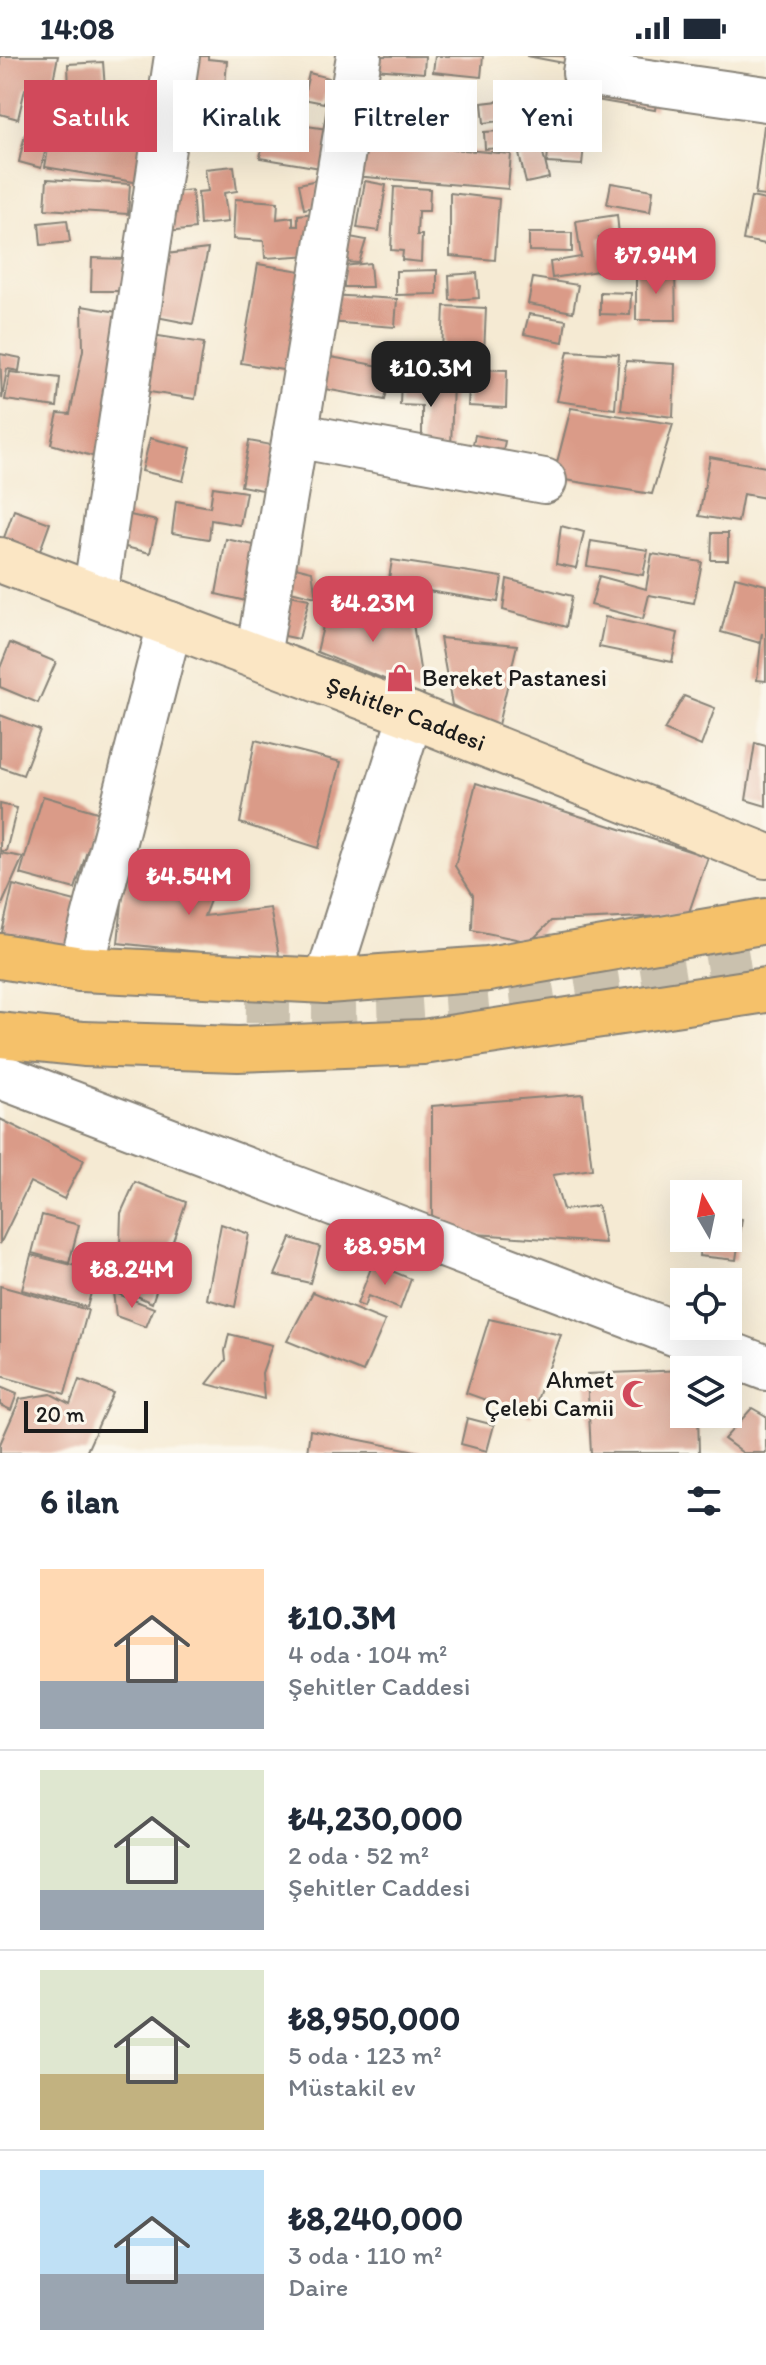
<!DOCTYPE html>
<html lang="tr">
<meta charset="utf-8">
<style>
:root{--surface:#fff;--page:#f2f2f3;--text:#1f2937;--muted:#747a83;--line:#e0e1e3;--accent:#d1495b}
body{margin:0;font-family:Itim,sans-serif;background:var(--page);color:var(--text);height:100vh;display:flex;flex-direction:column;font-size:30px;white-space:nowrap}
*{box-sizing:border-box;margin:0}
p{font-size:26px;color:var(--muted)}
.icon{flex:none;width:44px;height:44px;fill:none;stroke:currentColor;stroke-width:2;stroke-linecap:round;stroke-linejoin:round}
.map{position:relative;height:1397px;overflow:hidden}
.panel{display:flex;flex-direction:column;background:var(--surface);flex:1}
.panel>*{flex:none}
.banner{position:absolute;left:24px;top:24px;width:718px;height:72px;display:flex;gap:16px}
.needle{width:52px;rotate:351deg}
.tools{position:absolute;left:670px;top:1124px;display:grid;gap:16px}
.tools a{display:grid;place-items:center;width:72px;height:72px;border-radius:0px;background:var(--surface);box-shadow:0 8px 32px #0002;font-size:40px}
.scale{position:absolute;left:24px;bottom:20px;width:124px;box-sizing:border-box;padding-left:8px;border:4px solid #1c1c1c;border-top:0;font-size:22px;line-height:28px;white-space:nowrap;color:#1c1c1c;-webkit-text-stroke:6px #fbf7ec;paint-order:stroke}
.price{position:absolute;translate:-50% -68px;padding:0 18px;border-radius:16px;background:var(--accent);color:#fff;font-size:26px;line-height:52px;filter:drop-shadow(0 2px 4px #0008)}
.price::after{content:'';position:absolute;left:50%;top:48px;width:24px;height:18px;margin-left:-12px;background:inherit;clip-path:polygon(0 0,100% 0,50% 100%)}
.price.selected{background:#222;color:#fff}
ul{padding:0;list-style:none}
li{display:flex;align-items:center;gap:24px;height:200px;padding:0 40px}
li+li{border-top:2px solid var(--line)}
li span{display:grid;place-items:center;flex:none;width:224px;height:160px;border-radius:0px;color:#555}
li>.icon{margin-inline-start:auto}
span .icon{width:96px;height:96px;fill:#fffc;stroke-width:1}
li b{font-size:34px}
h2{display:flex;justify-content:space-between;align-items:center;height:96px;padding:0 40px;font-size:34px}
.pill{padding:0 28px;border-radius:0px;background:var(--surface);box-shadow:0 8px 32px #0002;font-size:28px;line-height:72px}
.pill.selected{background:var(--accent);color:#fff}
.status{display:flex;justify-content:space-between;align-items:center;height:56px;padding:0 40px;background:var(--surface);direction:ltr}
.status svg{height:22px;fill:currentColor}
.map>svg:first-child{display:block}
.building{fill:#da9b88}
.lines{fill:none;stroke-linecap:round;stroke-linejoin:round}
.primary-tunnel{stroke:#cac1ae;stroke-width:44;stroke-dasharray:44 22;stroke-linecap:butt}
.street-casing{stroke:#888378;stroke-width:48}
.secondary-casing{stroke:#888378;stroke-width:48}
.primary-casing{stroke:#888378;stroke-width:48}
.street{stroke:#fff;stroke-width:44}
.secondary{stroke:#fbe6c4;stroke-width:44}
.primary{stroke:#f5c16b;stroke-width:44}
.labels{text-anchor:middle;stroke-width:7;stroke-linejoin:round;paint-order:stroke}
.poi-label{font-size:24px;fill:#1c1c1c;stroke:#fbf7ec;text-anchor:start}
.street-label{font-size:24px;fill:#1c1c1c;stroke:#fbf7ec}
</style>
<div class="status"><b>14:08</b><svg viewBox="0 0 49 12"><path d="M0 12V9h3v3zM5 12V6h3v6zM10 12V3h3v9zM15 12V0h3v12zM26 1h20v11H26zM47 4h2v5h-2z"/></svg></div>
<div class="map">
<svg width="766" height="1397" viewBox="0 0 766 1397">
<rect width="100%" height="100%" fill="#fbf7ec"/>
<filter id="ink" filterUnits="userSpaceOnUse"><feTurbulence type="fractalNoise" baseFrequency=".0125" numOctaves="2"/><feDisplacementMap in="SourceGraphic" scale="16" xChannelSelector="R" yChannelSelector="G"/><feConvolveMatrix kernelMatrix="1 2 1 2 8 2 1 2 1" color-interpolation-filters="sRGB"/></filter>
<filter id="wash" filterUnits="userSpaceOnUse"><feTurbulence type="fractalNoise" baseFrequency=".006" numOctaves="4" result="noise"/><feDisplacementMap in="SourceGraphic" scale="32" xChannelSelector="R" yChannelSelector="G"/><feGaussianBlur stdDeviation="1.8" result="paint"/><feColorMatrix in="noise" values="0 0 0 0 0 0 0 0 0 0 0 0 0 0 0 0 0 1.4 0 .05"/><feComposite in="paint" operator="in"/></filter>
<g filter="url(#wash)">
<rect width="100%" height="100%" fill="#f5ead3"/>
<g id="blocks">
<g class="building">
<path d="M0,0H58L53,25L25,33L18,63L0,58Z"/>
<path d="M186,0H208V3L227,5L225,30L183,25Z"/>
<path d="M375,0H425L424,17L374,13Z"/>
<path d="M435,0H483L481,21L433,16Z"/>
<path d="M527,0H575L574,9Z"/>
<path d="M103,6L105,33L70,35L67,55L149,69L140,127L45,111L50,81L30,77L38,30L69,35L68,8Z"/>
<path d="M309,17L329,22L324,47L303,43Z"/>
<path d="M580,23L658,36L655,54L578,41Z"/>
<path d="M462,26L471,74L430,81L423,32Z"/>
<path d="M234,33L238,50L218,54L215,37Z"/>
<path d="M516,43L518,63L484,67L482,47Z"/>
<path d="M181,54L226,62L221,87L177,79Z"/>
<path d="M255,54L258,77L242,80L239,57Z"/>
<path d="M551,57L587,59L582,109L547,107Z"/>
<path d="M267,64L334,74L327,113L260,102Z"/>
<path d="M764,70H766V140L755,139Z"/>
<path d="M518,74L519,91L485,93L484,76Z"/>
<path d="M25,78L48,84L41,112L19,106Z"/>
<path d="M357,85L511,98L508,133L354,120Z"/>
<path d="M542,93L549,122L526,127L519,98Z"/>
<path d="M234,110L237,135L224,137L228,166L200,169L198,136L208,135L205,113Z"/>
<path d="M47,123L130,128L128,158L45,153Z"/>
<path d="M317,124L322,149L304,153L299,128Z"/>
<path d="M365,125L386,129L379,175L357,172Z"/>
<path d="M611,127L653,134L650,156L607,148Z"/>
<path d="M394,131L430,133L429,155H418L417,179H422L421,206L402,204L403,195L391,194Z"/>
<path d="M192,134L195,173L167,176L164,137Z"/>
<path d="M450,137L499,143L495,204L450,200Z"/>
<path d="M751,141L766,144V188L743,184Z"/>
<path d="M235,143L278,146L277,163L293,161V170H298V159L316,157L312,199L265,202L264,185L233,183Z"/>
<path d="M617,159L619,179L599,182L604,214L552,222L550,206L581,201L576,165Z"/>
<path d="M67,164L70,186L41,189L39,167Z"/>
<path d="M529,177H572V196L529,195Z"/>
<path d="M334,178L366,184L359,207L330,205Z"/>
<path d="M208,193L193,268L146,259L158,199Z"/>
<path d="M92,202L125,203L124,235H91Z"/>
<path d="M370,207L372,231H344V210Z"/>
<path d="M258,208L307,216L289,315L241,307Z"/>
<path d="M437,214V238L396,239V215Z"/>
<path d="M636,215H675L676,264H636Z"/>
<path d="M477,217L479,242L450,244L449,219Z"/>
<path d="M533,222L578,229L573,256L528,248Z"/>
<path d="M600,236L631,237L630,259L600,258Z"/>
<path d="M329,239L397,243L395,271L328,266Z"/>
<path d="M82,250L129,258L99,402L51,388L58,357L70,358L83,294Z"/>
<path d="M444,250L486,252L484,298L442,296Z"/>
<path d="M529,258L566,264L563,286L524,278Z"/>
<path d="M152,279L204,287L195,343L143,335Z"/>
<path d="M568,295L619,298L615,353L557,345Z"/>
<path d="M0,298L21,302L19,315L7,313L2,343Z"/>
<path d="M320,299L391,312L385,344L314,331Z"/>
<path d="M626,305L675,308L673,361L621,354Z"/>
<path d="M470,313L507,314L506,352L468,350Z"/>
<path d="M10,316L60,322L57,351L5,344Z"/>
<path d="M401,322L453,323L451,394L422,393V350L400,349Z"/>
<path d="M571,352L673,368L652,438L553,422Z"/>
<path d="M475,379L505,385L500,411L469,405Z"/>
<path d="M150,382L191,392L183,425L142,415Z"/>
<path d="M249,385L282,391L274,436L241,430Z"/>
<path d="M710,401L766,411V442L743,438L738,466L699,460Z"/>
<path d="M213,431L246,436L240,469L211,464L209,483L172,477L176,445L210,451Z"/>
<path d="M14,454L50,467L37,503L1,490Z"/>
<path d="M117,456L157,465L150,497L109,487Z"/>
<path d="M561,470L584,476L576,512L556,508Z"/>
<path d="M712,477H728V504H711Z"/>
<path d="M226,483L263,491L250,546L216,538Z"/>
<path d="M591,485L648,494L643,519L587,510Z"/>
<path d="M652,498L702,506L694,547L649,539L643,563L591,549L599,520L646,533Z"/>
<path d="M392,504L502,521L498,546L402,531L400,544L386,542Z"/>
<path d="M279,507L312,515L316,541L273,531Z"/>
<path d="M735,521L766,529V625L757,624L762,577L760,587L721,576Z"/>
<path d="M507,523L572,540L566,571L503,554Z"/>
<path d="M280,537L309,543L299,583L271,577Z"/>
<path d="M328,549L412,561L424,639L317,596Z"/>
<path d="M605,561L678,577L672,606L599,591Z"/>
<path d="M440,582L517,589L497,673L452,649Z"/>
<path d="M10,587L56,606L38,647L0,631V612Z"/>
<path d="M684,640L715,652L701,690L664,674Z"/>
<path d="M0,659L40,674L23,719L0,711Z"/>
<path d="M255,684L341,706L319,792L240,767Z"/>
<path d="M755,687L766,690V750L746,744Z"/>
<path d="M476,727L708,801L688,859L551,865L530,886L472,874L473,839L455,810Z"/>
<path d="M43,740L107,759L95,797L87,795L75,833L20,818Z"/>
<path d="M0,748L17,752L6,795H0Z"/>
<path d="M0,797L23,801L0,853Z"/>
<path d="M126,808L219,821L204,860L270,852L280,905L118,887Z"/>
<path d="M13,829L87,848L73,904L0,885Z"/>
<path d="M583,1038L592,1113L553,1119L563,1154L598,1150L605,1187L432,1175V1050Z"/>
<path d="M0,1063L84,1104L64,1143L30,1126L0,1188Z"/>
<path d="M135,1126L186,1146L152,1247L118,1231L112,1206L120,1191L121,1157Z"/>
<path d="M42,1159L79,1169L69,1207L32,1197Z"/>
<path d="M728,1160L742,1163L736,1204L699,1200L701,1182H728Z"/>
<path d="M221,1168L249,1178L235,1251L207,1243Z"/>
<path d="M291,1182L320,1191L310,1227L275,1219Z"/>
<path d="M31,1199L97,1215L87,1251L22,1234Z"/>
<path d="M373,1207L411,1223L400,1253L368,1240L364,1251L357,1248Z"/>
<path d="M0,1230L88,1254L65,1338L0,1320Z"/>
<path d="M113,1236L154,1252L146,1271L116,1260Z"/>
<path d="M313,1236L385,1265L363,1316L287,1285Z"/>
<path d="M489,1263L561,1279L531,1360L466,1337Z"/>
<path d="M229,1278L272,1289L262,1317L264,1343L207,1328L226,1304L225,1295Z"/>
<path d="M684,1314V1358H698L699,1397H591L587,1318Z"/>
<path d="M79,1324L113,1337L86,1397H0V1388L20,1343L51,1338L70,1348Z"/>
<path d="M0,1331L17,1338L11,1354L0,1349Z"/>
<path d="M752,1352L766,1360V1397H743L724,1383Z"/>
<path d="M467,1362L494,1369L487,1395L461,1388Z"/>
<path d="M310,1374L421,1396V1397H307Z"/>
</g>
</g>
</g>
<g filter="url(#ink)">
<use href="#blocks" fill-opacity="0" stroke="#888378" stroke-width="2"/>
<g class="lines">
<path class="primary-tunnel" d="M246,945C309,946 371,947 434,942C545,935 656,913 766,896"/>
<defs>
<g id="street">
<path d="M588,0L585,17L766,43"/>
<path d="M295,379L544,425"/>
<path d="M95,539L177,0"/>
<path d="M258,600L359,0"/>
<path d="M81,913L170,568"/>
<path d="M327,925L411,659"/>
<path d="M0,1020L766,1312"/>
</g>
<g id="secondary">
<path id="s1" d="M0,504L411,659L766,800"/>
</g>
<g id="primary">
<path d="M0,900L81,913L327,925L488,913L766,865"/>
<path d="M0,979L84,988L238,993L423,986L766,934"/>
</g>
</defs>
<use href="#street" class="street-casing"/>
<use href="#secondary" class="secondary-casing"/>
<use href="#primary" class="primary-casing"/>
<use href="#street" class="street"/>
<use href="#secondary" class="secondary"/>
<use href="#primary" class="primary"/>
</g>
</g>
<defs>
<symbol id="shop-bare" viewBox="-9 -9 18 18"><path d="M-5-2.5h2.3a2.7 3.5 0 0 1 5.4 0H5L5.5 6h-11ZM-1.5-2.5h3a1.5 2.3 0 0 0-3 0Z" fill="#d1495b" stroke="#fbf7ec" stroke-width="2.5" paint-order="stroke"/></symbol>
<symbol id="mosque-bare" viewBox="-9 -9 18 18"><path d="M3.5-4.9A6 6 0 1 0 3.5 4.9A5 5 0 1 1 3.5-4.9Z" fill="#d1495b" stroke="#fbf7ec" stroke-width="2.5" paint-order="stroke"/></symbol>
</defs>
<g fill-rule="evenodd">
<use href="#shop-bare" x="380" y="602" width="40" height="40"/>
<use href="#mosque-bare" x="616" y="1318" width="40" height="40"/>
</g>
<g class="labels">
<g class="poi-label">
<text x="422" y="630">Bereket Pastanesi</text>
<text x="614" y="1332" text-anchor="end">Ahmet<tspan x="614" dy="28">Çelebi Camii</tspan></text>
</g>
<g class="street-label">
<text dy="8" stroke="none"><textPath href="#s1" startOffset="434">Şehitler Caddesi</textPath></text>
</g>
</g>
</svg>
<div class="tools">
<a><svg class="needle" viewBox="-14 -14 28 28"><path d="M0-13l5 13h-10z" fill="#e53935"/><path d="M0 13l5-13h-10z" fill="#747a83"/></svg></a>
<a><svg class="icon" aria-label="locate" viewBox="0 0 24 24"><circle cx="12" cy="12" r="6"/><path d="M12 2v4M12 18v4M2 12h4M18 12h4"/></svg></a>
<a><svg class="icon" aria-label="layers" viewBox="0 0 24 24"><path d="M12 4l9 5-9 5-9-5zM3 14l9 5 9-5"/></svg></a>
</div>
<div class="scale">20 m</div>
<b class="price" style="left:656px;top:240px">₺7.94M</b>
<b class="price selected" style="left:431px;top:353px">₺10.3M</b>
<b class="price" style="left:373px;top:588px">₺4.23M</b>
<b class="price" style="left:189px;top:861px">₺4.54M</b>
<b class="price" style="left:385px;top:1231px">₺8.95M</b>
<b class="price" style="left:132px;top:1254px">₺8.24M</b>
<div class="banner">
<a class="pill selected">Satılık</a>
<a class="pill">Kiralık</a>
<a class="pill">Filtreler</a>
<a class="pill">Yeni</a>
</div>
</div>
<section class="panel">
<h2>6 ilan<svg class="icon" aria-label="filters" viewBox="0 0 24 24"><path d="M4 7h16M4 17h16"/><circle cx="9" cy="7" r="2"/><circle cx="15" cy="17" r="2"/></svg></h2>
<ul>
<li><span style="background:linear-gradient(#ffd9b3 70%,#9aa5b1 0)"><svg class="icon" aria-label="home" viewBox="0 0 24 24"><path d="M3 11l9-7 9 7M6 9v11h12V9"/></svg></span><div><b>₺10.3M</b><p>4 oda · 104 m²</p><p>Şehitler Caddesi</p></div></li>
<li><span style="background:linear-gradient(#dfe7d0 75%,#9aa5b1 0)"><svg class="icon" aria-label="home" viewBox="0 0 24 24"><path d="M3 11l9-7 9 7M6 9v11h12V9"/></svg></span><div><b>₺4,230,000</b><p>2 oda · 52 m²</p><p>Şehitler Caddesi</p></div></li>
<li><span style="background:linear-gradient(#dfe7d0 65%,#c2b280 0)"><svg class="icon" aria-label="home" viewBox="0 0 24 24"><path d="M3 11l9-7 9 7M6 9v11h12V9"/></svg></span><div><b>₺8,950,000</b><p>5 oda · 123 m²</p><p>Müstakil ev</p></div></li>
<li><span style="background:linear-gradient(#bfe0f5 65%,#9aa5b1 0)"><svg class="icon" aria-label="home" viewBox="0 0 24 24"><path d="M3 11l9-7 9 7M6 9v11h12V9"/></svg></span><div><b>₺8,240,000</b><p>3 oda · 110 m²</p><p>Daire</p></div></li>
</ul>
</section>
